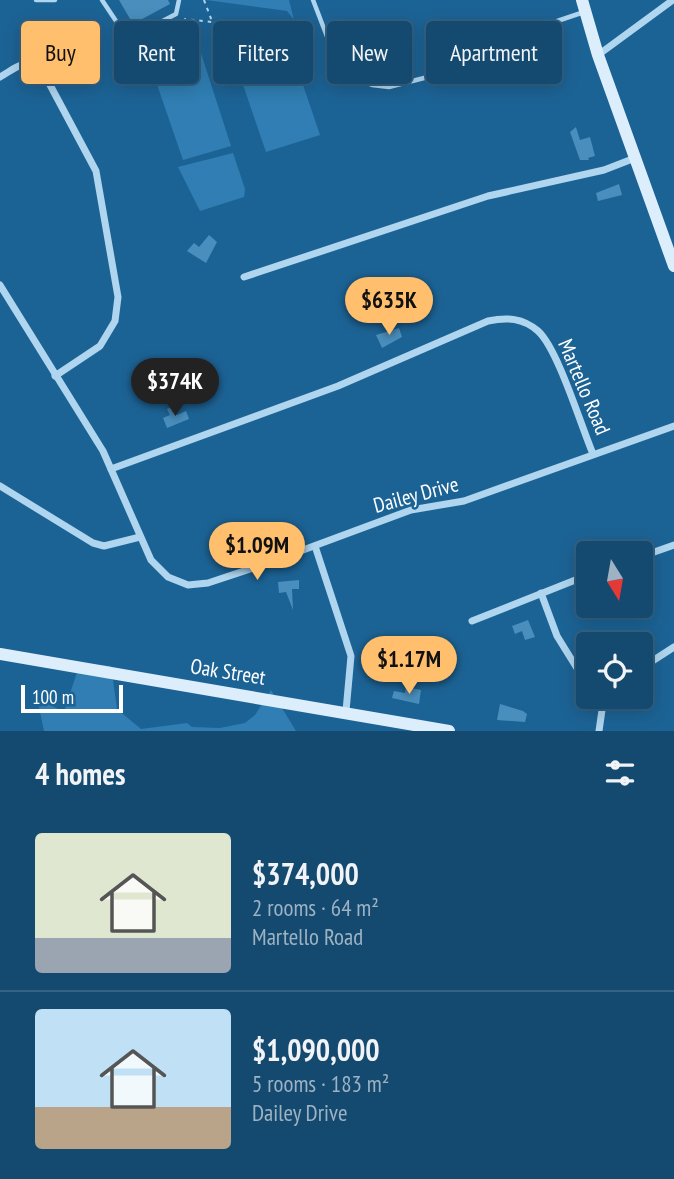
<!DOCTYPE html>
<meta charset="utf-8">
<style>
:root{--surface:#154a70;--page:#225478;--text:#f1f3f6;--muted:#9db3c3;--line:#346283;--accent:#ffbf6d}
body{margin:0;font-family:"PT Sans Narrow",sans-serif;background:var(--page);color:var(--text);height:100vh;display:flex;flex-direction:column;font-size:26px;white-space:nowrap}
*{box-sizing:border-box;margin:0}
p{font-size:23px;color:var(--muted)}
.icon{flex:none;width:38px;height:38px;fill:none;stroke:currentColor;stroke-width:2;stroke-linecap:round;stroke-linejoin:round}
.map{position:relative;height:731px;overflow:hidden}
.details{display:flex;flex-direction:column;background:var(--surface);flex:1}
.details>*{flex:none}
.hud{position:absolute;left:21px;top:21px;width:634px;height:63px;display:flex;gap:14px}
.needle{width:46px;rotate:169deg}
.fabs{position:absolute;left:576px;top:541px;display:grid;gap:14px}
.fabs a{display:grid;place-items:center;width:77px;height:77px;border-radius:7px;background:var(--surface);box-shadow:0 4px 18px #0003,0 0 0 2px var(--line);font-size:35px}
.scale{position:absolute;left:21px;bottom:18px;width:102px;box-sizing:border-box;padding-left:7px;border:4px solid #fff;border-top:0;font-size:19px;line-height:24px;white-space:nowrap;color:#fff;-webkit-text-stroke:5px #1c6395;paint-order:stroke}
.price{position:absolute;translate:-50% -60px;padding:0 16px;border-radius:24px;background:var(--accent);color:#111;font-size:23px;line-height:46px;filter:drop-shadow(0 2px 4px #0008)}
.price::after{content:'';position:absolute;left:50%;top:42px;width:21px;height:16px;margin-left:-10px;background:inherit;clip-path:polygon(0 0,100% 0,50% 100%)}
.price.selected{background:#222;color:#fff}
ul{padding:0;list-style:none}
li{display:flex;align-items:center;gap:21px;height:175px;padding:0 35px}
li+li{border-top:2px solid var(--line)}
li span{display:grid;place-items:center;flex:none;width:196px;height:140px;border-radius:7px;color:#555}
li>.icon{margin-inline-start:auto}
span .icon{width:84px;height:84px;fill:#fffc;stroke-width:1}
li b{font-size:30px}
h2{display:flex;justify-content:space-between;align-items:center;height:84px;padding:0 35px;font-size:30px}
.chip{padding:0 24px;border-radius:7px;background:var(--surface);box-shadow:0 4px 18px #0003,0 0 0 2px var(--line);font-size:24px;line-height:63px}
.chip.selected{background:var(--accent);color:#111}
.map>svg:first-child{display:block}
.green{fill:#307eb3}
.building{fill:#498ebd}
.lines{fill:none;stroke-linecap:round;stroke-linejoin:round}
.path{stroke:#afd5ef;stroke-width:2;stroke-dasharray:3.5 5;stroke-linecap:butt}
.service{stroke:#afd5ef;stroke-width:4.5}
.minor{stroke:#afd5ef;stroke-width:7}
.secondary{stroke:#dceefb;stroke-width:12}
.labels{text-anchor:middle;stroke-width:5;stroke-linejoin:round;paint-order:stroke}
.street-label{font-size:21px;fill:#fff;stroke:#1c6395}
</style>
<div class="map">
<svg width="674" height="731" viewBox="0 0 674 731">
<rect width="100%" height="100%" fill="#1c6395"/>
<g class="green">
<path d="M206,0H289L294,20L287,11Z"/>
<path d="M284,29L320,135L266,152L230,47Z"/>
<path d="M200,50L231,146L183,160L153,73Z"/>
<path d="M233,153L245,189L244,197L200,211L178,167Z"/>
<path d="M80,663L111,666L117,709L141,729L187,723L192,727L220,728L245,723L255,715L271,690L296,731H44L37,698L64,712Z"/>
</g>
<g class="building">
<path d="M119,0H168L170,4L133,24Z"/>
<path d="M166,41L173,53L151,64L145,52Z"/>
<path d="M576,127L580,140L590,137L595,156L588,158L589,160H580L570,132Z"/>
<path d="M619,184L622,195L598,201L596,193Z"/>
<path d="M209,235L217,242L206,263L187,251L194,243L199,247Z"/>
<path d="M399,328L402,337L382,348L376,335Z"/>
<path d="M172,407L177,415L186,411L189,419L167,428L163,418L170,415L167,409Z"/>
<path d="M227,534L230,542L247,538L250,546L226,554L220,536Z"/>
<path d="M299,580V589H292L293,610L286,592L279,593L278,582Z"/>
<path d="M528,620L535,637L525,640L522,631L515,634L512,626Z"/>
<path d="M406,687L421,690L419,704L392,698L394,691L405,693Z"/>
<path d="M500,704L523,711L527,714L525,722L497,720Z"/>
</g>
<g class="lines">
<g class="path">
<path d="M204,0L216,32"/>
<path d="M163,26L169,35L175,36L185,19L212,22"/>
</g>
<g class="service">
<path d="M36,0H55"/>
<path d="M102,0L128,39L176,14L179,0"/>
<path d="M313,0L336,60L358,79L372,85L389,87L459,69L519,34L584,12"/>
</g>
<g class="minor">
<path d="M598,55L673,0"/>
<path d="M0,77C14,69 26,57 41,68L96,171L118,297L115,321L100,346L55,376"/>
<path d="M244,277L488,196L604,170L635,158"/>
<path d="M0,285L103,451L151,560L168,577L188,585L208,583L268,563L411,510L464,501L674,426"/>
<path d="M111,469L338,386L488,321C507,317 523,318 538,331C558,349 581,426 593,454"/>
<path d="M0,486L93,543L104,546L140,537"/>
<path d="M315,546L351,656L346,711"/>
<path d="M640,557L674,545"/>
<path d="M541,593L557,636L588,686"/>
<path d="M472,621L588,575"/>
<path d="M640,669L674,647"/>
<path d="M599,731L604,696"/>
</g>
<g class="secondary">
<path d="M582,0L598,55L674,266"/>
<path d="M0,654L449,731"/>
</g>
</g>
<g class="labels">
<g class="street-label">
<text transform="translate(584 387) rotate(67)" y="7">Martello Road</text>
<text transform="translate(416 495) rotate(-15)" y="7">Dailey Drive</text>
<text transform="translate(228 672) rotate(9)" y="7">Oak Street</text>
</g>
</g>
</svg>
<div class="fabs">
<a><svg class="needle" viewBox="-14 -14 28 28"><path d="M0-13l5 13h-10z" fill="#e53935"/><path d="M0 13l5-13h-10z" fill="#9db3c3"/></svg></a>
<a><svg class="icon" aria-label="locate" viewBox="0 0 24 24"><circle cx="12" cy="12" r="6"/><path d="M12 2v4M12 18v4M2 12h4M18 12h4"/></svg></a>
</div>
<div class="scale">100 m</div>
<b class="price" style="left:389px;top:337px">$635K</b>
<b class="price selected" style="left:175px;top:418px">$374K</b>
<b class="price" style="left:257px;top:582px">$1.09M</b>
<b class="price" style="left:409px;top:696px">$1.17M</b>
<div class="hud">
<a class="chip selected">Buy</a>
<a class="chip">Rent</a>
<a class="chip">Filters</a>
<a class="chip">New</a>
<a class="chip">Apartment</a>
</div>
</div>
<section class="details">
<h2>4 homes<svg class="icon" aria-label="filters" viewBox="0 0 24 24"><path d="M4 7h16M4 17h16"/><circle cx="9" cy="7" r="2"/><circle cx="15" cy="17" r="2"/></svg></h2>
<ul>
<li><span style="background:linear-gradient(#dfe7d0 75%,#9aa5b1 0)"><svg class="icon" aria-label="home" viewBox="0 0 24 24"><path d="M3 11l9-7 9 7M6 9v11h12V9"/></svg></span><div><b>$374,000</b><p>2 rooms · 64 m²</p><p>Martello Road</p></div></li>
<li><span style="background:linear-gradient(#bfe0f5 70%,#b9a48a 0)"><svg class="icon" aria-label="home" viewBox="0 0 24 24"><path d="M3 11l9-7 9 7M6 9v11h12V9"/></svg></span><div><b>$1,090,000</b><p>5 rooms · 183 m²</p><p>Dailey Drive</p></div></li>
</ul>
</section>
